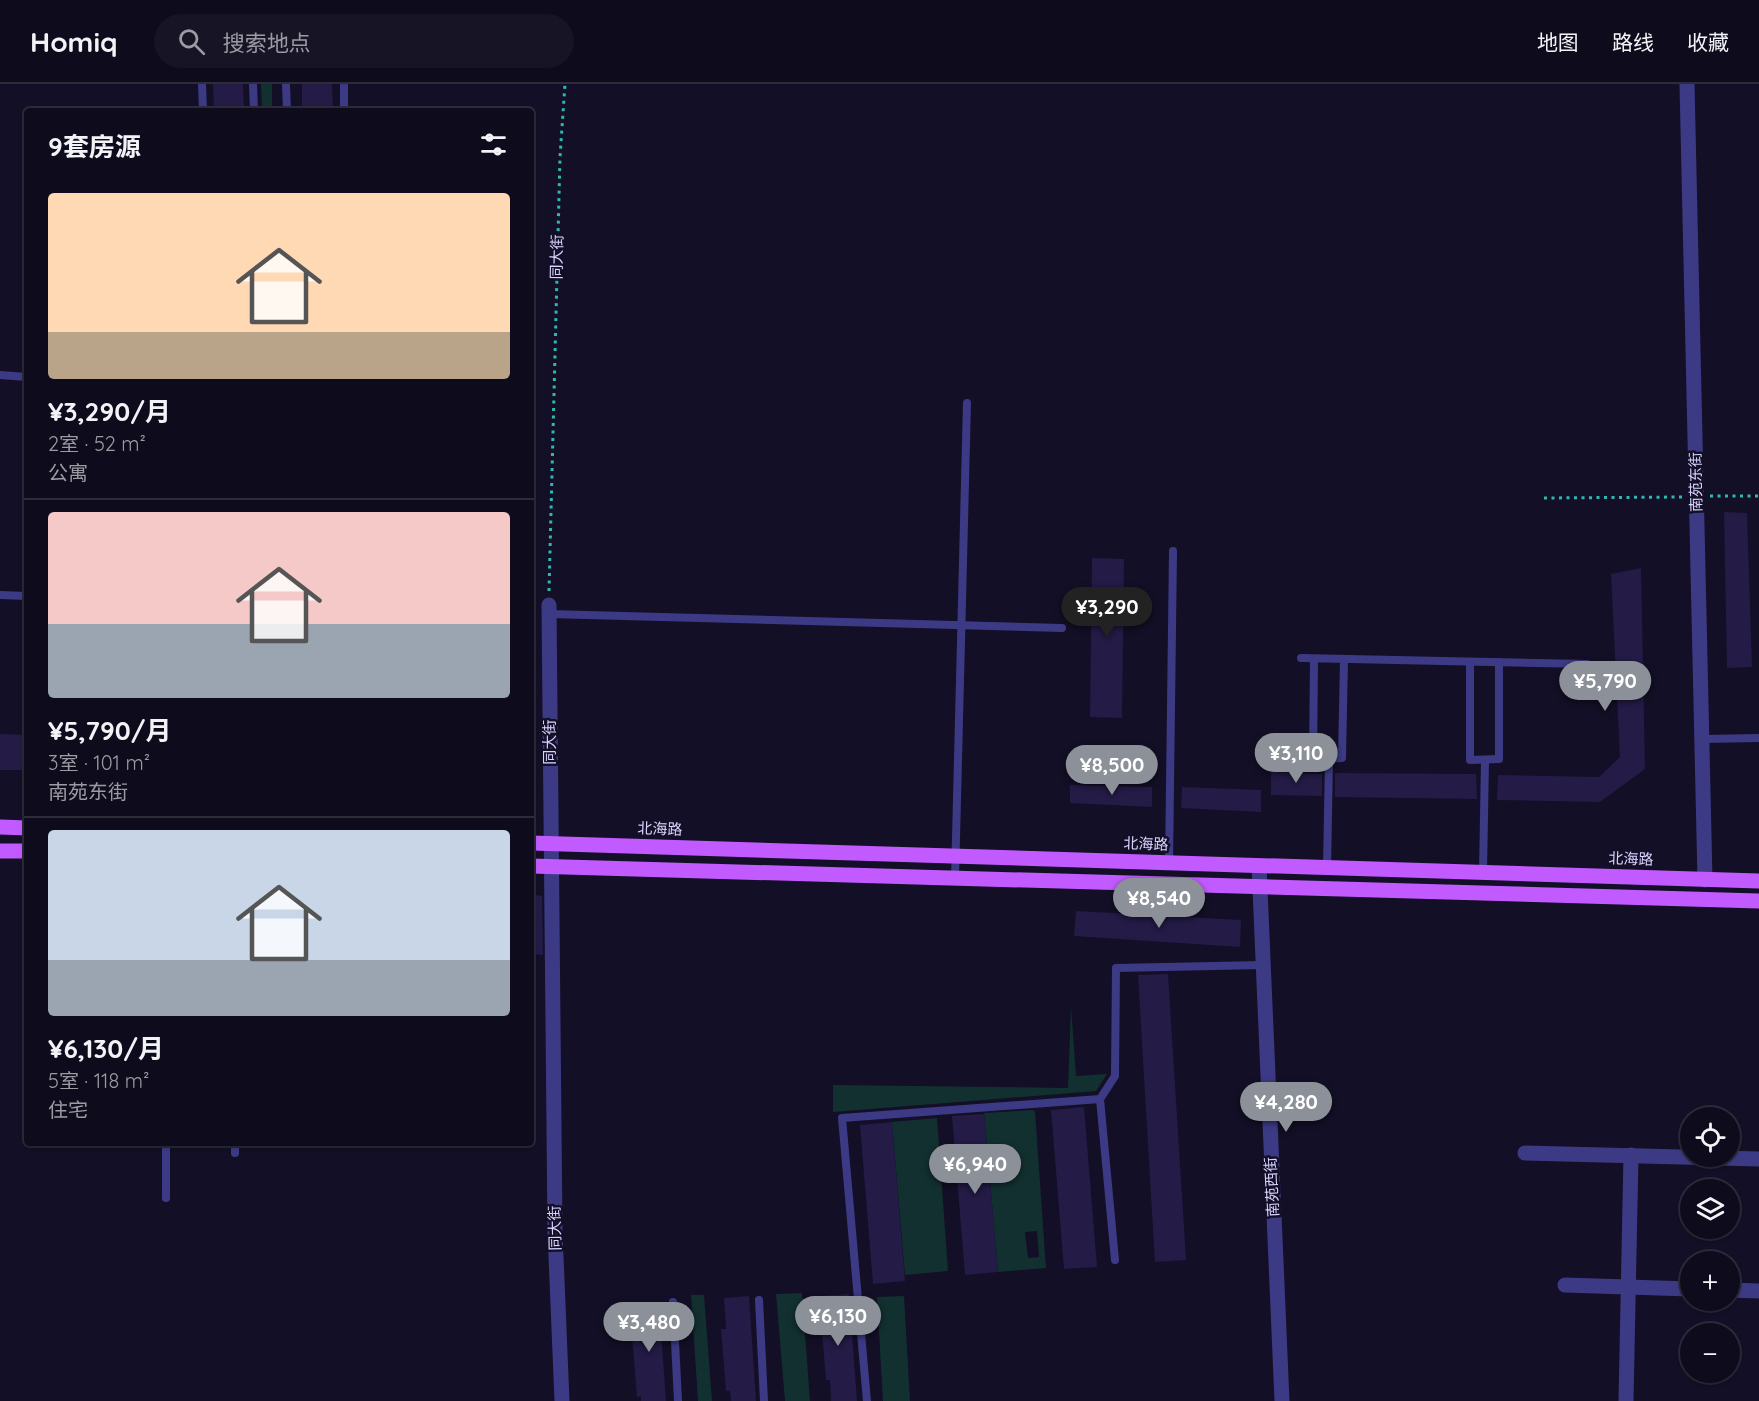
<!DOCTYPE html>
<html lang="zh">
<meta charset="utf-8">
<style>
:root{--surface:#0e0b1c;--page:#171425;--text:#f1f3f6;--muted:#9b9ba3;--line:#2e2b3b;--accent:#8c9099}
body{margin:0;font-family:Quicksand,"Noto Sans SC",sans-serif;background:var(--page);color:var(--text);height:100vh;display:flex;flex-direction:column;font-size:22px;white-space:nowrap}
*{box-sizing:border-box;margin:0}
p{font-size:20px;color:var(--muted)}
.icon{flex:none;width:33px;height:33px;fill:none;stroke:currentColor;stroke-width:2;stroke-linecap:round;stroke-linejoin:round}
.map{position:relative;flex:1;overflow:hidden}
.sheet{position:absolute;left:24px;top:24px;width:510px;height:1038px;display:flex;flex-direction:column;background:var(--surface);border-radius:6px;box-shadow:0 2px 4px #0004,0 0 0 2px var(--line)}
.sheet>*{flex:none}
.tools{position:absolute;left:1680px;top:1023px;display:grid;gap:12px}
.tools a{display:grid;place-items:center;width:60px;height:60px;border-radius:50%;background:var(--surface);box-shadow:0 2px 4px #0004,0 0 0 2px var(--line);font-size:30px}
.price{position:absolute;translate:-50% -51px;padding:0 14px;border-radius:21px;background:var(--accent);color:#fff;font-size:20px;line-height:39px;filter:drop-shadow(0 2px 3px #0008)}
.price::after{content:'';position:absolute;left:50%;top:36px;width:18px;height:14px;margin-left:-9px;background:inherit;clip-path:polygon(0 0,100% 0,50% 100%)}
.price.active{background:#222;color:#fff}
ul{padding:0;list-style:none}
li{display:grid;align-content:center;gap:12px;height:318px;padding:0 24px}
li+li{border-top:2px solid var(--line)}
li span{display:grid;place-items:center;height:186px;border-radius:6px;color:#555}
li>.icon{margin-inline-start:auto}
span .icon{width:108px;height:108px;fill:#fffc;stroke-width:1}
li b{font-size:26px}
h2{display:flex;justify-content:space-between;align-items:center;height:72px;padding:0 24px;font-size:26px}
header{display:flex;align-items:center;gap:36px;box-sizing:border-box;height:84px;padding:0 30px;background:var(--surface);border-bottom:2px solid var(--line)}
header strong{font-size:28px}
nav{display:flex;gap:33px;margin-inline-start:auto;font-size:21px}
.search{width:420px;height:54px;background:var(--page);display:flex;align-items:center;gap:15px;box-sizing:border-box;padding:0 21px;border-radius:33px;color:var(--muted);font-size:22px}
.map>svg:first-child{display:block}
.green{fill:#12302f;fill-rule:evenodd}
.building{fill:#241b47}
.lines{fill:none;stroke-linecap:round;stroke-linejoin:round}
.path{stroke:#2fb8b0;stroke-width:3;stroke-dasharray:3 4.5;stroke-linecap:butt}
.service{stroke:#3d3a85;stroke-width:8}
.minor{stroke:#3d3a85;stroke-width:15}
.primary{stroke:#c25bff;stroke-width:15}
.labels{text-anchor:middle;stroke-width:5;stroke-linejoin:round;paint-order:stroke}
.street-label{font-size:15px;fill:#d9d4ff;stroke:#130f26}
</style>
<header>
<strong>Homiq</strong>
<div class="search"><svg class="icon" aria-label="search" viewBox="0 0 24 24"><circle cx="10" cy="10" r="6"/><path d="M15 15l6 6"/></svg>搜索地点</div>
<nav><a>地图</a><a>路线</a><a>收藏</a></nav>
</header>
<div class="map">
<svg width="1759" height="1317" viewBox="0 0 1759 1317">
<rect width="100%" height="100%" fill="#130f26"/>
<g class="green">
<path d="M261,0H272V27H262Z"/>
<path d="M1071,922L1076,992L1107,990L1096,1007L833,1028V1001L1068,1004Z"/>
<path d="M1033,1026L1035,1028L1046,1184L998,1188L984,1029ZM1037,1147L1039,1173L1028,1174L1025,1148Z"/>
<path d="M937,1034L948,1187L905,1191L892,1038Z"/>
<path d="M802,1209L810,1317H785L776,1210Z"/>
<path d="M691,1211H704L712,1317H698Z"/>
<path d="M904,1212L910,1317H883L877,1213Z"/>
</g>
<g class="building">
<path d="M213,0H243L244,27H214Z"/>
<path d="M302,0H332L333,27H302Z"/>
<path d="M1724,428L1747,429L1752,583L1727,584Z"/>
<path d="M1092,474L1124,475L1122,634L1090,633Z"/>
<path d="M1641,484L1645,685L1600,718L1497,716L1498,691L1599,693L1620,673L1611,490Z"/>
<path d="M0,650L27,651V686H0Z"/>
<path d="M1271,688L1322,690V712L1271,711Z"/>
<path d="M1335,689L1476,690L1477,715L1335,713Z"/>
<path d="M1070,701L1152,703V723L1070,719Z"/>
<path d="M1182,703L1261,706V728L1181,724Z"/>
<path d="M531,810L542,812L543,871L531,870Z"/>
<path d="M1076,827L1241,836L1240,863L1074,852Z"/>
<path d="M1168,890L1186,1176L1155,1178L1138,891Z"/>
<path d="M1084,1023L1097,1183L1064,1185L1051,1026Z"/>
<path d="M984,1030L998,1188L965,1191L952,1032Z"/>
<path d="M892,1038L905,1197L873,1200L860,1041Z"/>
<path d="M849,1210L857,1317H831L830,1296H826L819,1212Z"/>
<path d="M749,1212L756,1317H731L730,1307H726L721,1245H726L724,1214Z"/>
<path d="M659,1218L666,1317H641V1312L637,1313L632,1251H637L635,1220Z"/>
</g>
<g class="lines">
<g class="path">
<path d="M1710,412H1759"/>
<path d="M1544,414L1683,413"/>
<path d="M549,507L560,73L565,0"/>
</g>
<g class="service">
<path d="M202,0L203,27"/>
<path d="M253,0L254,27"/>
<path d="M286,0L287,27"/>
<path d="M344,0V27"/>
<path d="M0,291L27,293"/>
<path d="M0,511L27,512"/>
<path d="M549,530L1062,544"/>
<path d="M1301,574L1587,580"/>
<path d="M1314,575L1313,675L1342,674L1344,575"/>
<path d="M1470,578V676L1499,675V578"/>
<path d="M1702,655L1759,654"/>
<path d="M1169,779L1173,467"/>
<path d="M1327,784L1329,675"/>
<path d="M1483,789L1485,676"/>
<path d="M955,794L967,319"/>
<path d="M1100,1015L1115,1176"/>
<path d="M166,1059V1114"/>
<path d="M235,1059V1069"/>
<path d="M759,1216L764,1317"/>
<path d="M673,1218L678,1317"/>
<path d="M867,1317L842,1034L1100,1015L1115,992L1116,884L1262,881"/>
</g>
<g class="minor">
<path d="M1687,0L1705,796"/>
<path d="M549,521L555,1148L562,1317"/>
<path d="M1259,782L1282,1317"/>
<path d="M1525,1069L1759,1075"/>
<path d="M1565,1201L1690,1205"/>
<path d="M1730,1206L1759,1207"/>
<path d="M1626,1317L1631,1071"/>
</g>
<g class="primary">
<path d="M0,743L27,744"/>
<path d="M531,759L1759,797"/>
<path d="M0,767H27"/>
<path d="M531,782L1759,817"/>
</g>
</g>
<g class="labels">
<g class="street-label">
<text transform="translate(557 173) rotate(-89)" y="5">同大街</text>
<text transform="translate(1696 398) rotate(-91)" y="5">南苑东街</text>
<text transform="translate(550 658) rotate(-90)" y="5">同大街</text>
<text transform="translate(660 745) rotate(2)" y="5">北海路</text>
<text transform="translate(1146 760) rotate(2)" y="5">北海路</text>
<text transform="translate(1631 775) rotate(2)" y="5">北海路</text>
<text transform="translate(1272 1103) rotate(-93)" y="5">南苑西街</text>
<text transform="translate(555 1144) rotate(-91)" y="5">同大街</text>
</g>
</g>
</svg>
<div class="tools">
<a><svg class="icon" aria-label="locate" viewBox="0 0 24 24"><circle cx="12" cy="12" r="6"/><path d="M12 2v4M12 18v4M2 12h4M18 12h4"/></svg></a>
<a><svg class="icon" aria-label="layers" viewBox="0 0 24 24"><path d="M12 4l9 5-9 5-9-5zM3 14l9 5 9-5"/></svg></a>
<a>+</a>
<a>−</a>
</div>
<b class="price active" style="left:1107px;top:554px">¥3,290</b>
<b class="price" style="left:1605px;top:628px">¥5,790</b>
<b class="price" style="left:1296px;top:700px">¥3,110</b>
<b class="price" style="left:1112px;top:712px">¥8,500</b>
<b class="price" style="left:1159px;top:845px">¥8,540</b>
<b class="price" style="left:1286px;top:1049px">¥4,280</b>
<b class="price" style="left:975px;top:1111px">¥6,940</b>
<b class="price" style="left:838px;top:1263px">¥6,130</b>
<b class="price" style="left:649px;top:1269px">¥3,480</b>
<section class="sheet">
<h2>9套房源<svg class="icon" aria-label="filters" viewBox="0 0 24 24"><path d="M4 7h16M4 17h16"/><circle cx="9" cy="7" r="2"/><circle cx="15" cy="17" r="2"/></svg></h2>
<ul>
<li><span style="background:linear-gradient(#ffd9b3 75%,#b9a48a 0)"><svg class="icon" aria-label="home" viewBox="0 0 24 24"><path d="M3 11l9-7 9 7M6 9v11h12V9"/></svg></span><div><b>¥3,290/月</b><p>2室 · 52 m²</p><p>公寓</p></div></li>
<li><span style="background:linear-gradient(#f6c9c9 60%,#9aa5b1 0)"><svg class="icon" aria-label="home" viewBox="0 0 24 24"><path d="M3 11l9-7 9 7M6 9v11h12V9"/></svg></span><div><b>¥5,790/月</b><p>3室 · 101 m²</p><p>南苑东街</p></div></li>
<li><span style="background:linear-gradient(#c9d6e8 70%,#9aa5b1 0)"><svg class="icon" aria-label="home" viewBox="0 0 24 24"><path d="M3 11l9-7 9 7M6 9v11h12V9"/></svg></span><div><b>¥6,130/月</b><p>5室 · 118 m²</p><p>住宅</p></div></li>
</ul>
</section>
</div>
